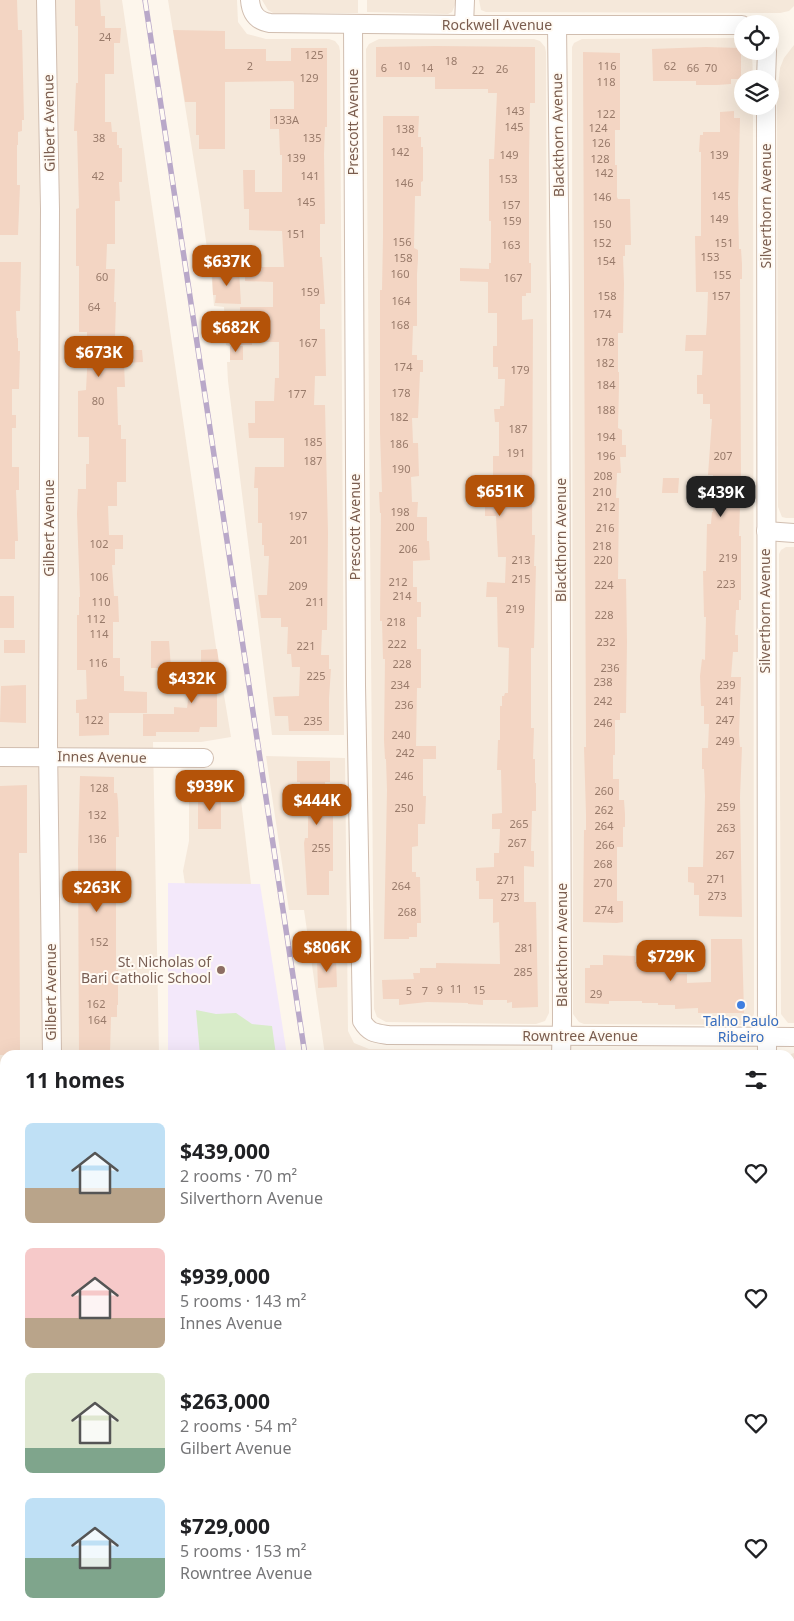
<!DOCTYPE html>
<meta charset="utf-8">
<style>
:root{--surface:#fff;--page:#f6f6f6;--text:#202124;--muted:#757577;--accent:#b45309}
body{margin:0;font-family:"Noto Sans",sans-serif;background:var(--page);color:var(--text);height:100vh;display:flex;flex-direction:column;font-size:19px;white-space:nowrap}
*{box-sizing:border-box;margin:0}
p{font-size:16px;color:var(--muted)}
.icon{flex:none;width:28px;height:28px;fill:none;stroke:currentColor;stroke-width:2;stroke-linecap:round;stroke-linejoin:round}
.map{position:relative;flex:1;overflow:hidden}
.details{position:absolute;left:0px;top:1050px;width:795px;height:571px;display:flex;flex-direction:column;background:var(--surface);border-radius:15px 15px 0 0;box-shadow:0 5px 20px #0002}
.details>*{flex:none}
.tools{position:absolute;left:734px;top:15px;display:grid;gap:10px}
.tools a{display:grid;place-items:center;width:45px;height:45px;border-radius:50%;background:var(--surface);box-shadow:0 5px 20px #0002;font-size:25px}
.price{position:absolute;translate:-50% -42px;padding:0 11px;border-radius:10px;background:var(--accent);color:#fff;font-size:16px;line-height:32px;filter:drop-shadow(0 1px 2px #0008)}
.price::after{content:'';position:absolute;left:50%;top:30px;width:15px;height:11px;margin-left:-8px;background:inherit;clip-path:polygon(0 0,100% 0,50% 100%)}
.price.active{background:#222;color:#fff}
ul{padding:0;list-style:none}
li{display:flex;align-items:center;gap:15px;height:125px;padding:0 25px}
li span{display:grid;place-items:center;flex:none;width:140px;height:100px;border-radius:8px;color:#555}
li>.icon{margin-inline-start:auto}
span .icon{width:60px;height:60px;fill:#fffc;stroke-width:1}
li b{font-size:21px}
h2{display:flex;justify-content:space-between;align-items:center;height:60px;padding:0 25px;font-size:21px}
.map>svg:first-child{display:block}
.residential{fill:#f5e8da}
.education{fill:#f3e8fa}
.green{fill:#d8ecc9}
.building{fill:#f3d5c3}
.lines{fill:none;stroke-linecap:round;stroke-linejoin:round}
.minor-casing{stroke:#d1beb0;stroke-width:20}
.tertiary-casing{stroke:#d1beb0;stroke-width:24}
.minor{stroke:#fff;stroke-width:18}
.tertiary{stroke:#fff;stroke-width:21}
.rail-casing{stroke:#b9a8c9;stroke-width:5.5}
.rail{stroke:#fffaf3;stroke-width:4;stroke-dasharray:11;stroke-linecap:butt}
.education-dot{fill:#8d6e63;stroke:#fffaf3;stroke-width:2}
.shop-dot{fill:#3f7fe0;stroke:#fffaf3;stroke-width:2}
.labels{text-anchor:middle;stroke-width:4;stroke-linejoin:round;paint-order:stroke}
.number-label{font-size:11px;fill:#987a6a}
.street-label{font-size:14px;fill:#7a5c4d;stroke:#fffaf3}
.education-label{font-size:14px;fill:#785e54;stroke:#fffaf3;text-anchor:end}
.shop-label{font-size:14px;fill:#366cbe;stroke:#fffaf3}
</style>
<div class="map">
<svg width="794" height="1621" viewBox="0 0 794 1621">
<rect width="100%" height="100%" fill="#fdf6ec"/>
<g class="residential">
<path d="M0,0H122L216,647L231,737L201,742H153L159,1055H5V1436L0,1432Z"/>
<path d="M168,0H237L238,22L247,34L266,39H329L335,41L339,46L340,51L344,735H272L228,381L227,362H230V346L226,345L224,307L214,306L211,270H210L201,205Z"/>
<path d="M262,0H358V13H273L268,10Z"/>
<path d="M367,0H455V5L452,12L448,14L367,12Z"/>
<path d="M479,0H794V6L789,11L780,13L486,12L481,10Z"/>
<path d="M742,38V51H752L753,79H742V106H753L754,1014L750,1022L743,1025L584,1024L579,1022L573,1014L572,47L574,43L582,39Z"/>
<path d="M379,39H534L540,41L545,47L546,52L549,1013L545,1021L536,1024L386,1022L377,1017L374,1009L366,49L369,44Z"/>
<path d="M794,45V518H786L782,517L778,507L777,96L780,68L784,58Z"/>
<path d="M786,547H794V1023H788L781,1014L779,554L781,550Z"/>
<path d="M266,756L345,758L348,1031L354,1043L369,1049L538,1050L546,1055H325L304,910H289Z"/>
<path d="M189,771H212L222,776L238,775L251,884H185L183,871L189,841Z"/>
<path d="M588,1051H743L749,1055H578Z"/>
<path d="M794,1053V1493H790V1055H788Z"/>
<path d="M65,1616H337L339,1621H65Z"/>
<path d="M418,1616H748V1621H419Z"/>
</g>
<g class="education">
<path d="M168,883L260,884L287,1055H168Z"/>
<path d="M0,1478L5,1482V1616H37V1621H0Z"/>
</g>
<g class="green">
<path d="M196,1010L216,1014L236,1013L252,1024L272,1026L276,1055H200Z"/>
<path d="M400,1616H489L491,1621H400Z"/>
</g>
<g class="building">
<path d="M0,0H17L18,30H22L24,120H22V131L18,132V145H17V185H20L18,235H0Z"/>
<path d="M75,0H100L101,16H105V28H121L120,43H114V74H105V122H111L112,132H117V145H119V148H122V182H119L120,201H115V244H107L106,269H115L114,302H116L115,337H131V350H142L143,362L124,363L125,387H117L118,425H121V439H126V482H117V506H108L109,535H123V549H115V565H112L114,596H118L119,622H113V658H120V676H124V691L147,692V713H109V735L79,736V713H76V700L87,699L86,670H77V615H79V597H80L77,514L78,489H86V464H89V437H78V391L86,390L87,371V332H79V266H76V209L79,208L77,131H74L76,83H78V26H75Z"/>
<path d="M173,30L225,31V49H266V61H291V48H327V127H325L324,154L325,224H320V257H322L325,304H320V329H325L326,376H315L314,405H325L328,533L327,630H322L321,655H329V669H331L329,698V731H289L288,716H275L273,697L299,696L300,667H292L291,654H287L288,627H281V618H261L258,595H267L269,556H264V545H262V523H258V488H254L255,467H284V438H249L248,423H255V401H274L275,378H279V342H252V345H240V307H273V282L245,281V255H259V267H284L282,231L249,230V209H244L243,170H255V192H282V155H280L279,129H270V109H294V83L293,81L225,82V149H199V135H196V102H185Z"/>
<path d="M435,46L535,47V103H530L529,158V263H531V293H526V296H522V320L533,319L532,535H535L534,566H536L534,648H531V728H534L533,759H535V783H536V811H532L531,851H534V867L524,866V902H536L538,1007L512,1008V1002L507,1003V1000H483V1005L468,1004V1003L427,1002L399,1005V999H383L382,980L414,979L413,973H420V968H436V963L500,964L499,922L493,923V899H479V881H476V868L494,867V853H499L500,829H492V814L502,813L501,770H497L498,740H500V706H502V696H504L505,693H508L509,648L498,647L497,597H486L487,582L505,583L506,557H498L496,516H485V504H493V456H499V422H495L494,409H500V406H504L505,379H498V367H493V346H497V313H488V282L460,281V268L489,269V263H491V221H489V159H494L497,93H488V89H435V77H376V47Z"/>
<path d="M706,47L741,48V79H731V84L717,85H696V81H653L652,49Z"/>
<path d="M583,52L620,53V130H615V165H617V197L618,199H630L631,245H625V256H623L624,284L623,333H618V372H619V386L618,428L622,430V445H626V457H620L621,473H617L616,498H619L618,579H626L627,642L626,713H620V720H615V755H613V779H619V800H624L625,814V827H623V847H617V901H623V922L617,923L583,922L584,830H586V814L584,747H586Z"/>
<path d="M734,111V118H740L738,203L739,249H741L742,264V279H740L741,476L739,536H741V600H739V610H736L735,635H738V652H733L731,677H741L739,734L740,747H742L740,797L742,917L699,916V895H694V883L688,882V867H703L705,796L704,769H702V748H708L709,724H704V706H701L700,676L702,659L705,660L706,617H704L703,571H706L707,524H711L712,512H713V475H708L712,419H710V404H703V394H697V375H702L703,351H685L686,335H706L707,321L708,292H696L695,236H701V152H699L700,135H703V132H720V112Z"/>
<path d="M383,116H419L418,137H421V147H423V181L421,182V196H415L414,248L418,250V259L417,274V326H413L412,355H417V360H423V372H420L418,418H412L413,443H418L419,476L411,477L412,502H418L417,517H427V541H429L430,560L413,561V587H417V602H421V617H417V649H421V688H417L416,746H436V759H423V796H426L425,824H418V846L412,847V872H416V877H420L421,923H417V937H409V939H384L387,790L386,759H385L384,740L385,659H383L382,621H380L381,513H380L379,492H382L380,433V290H382L383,237Z"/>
<path d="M0,262H21L20,311H16L17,338H18V351H20L19,389H12V415H16V428H12V467H19V490H16L18,541H15V559H0Z"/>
<path d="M212,270H239L241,304L215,303L216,295H213Z"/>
<rect x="230" y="346" width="13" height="14"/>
<path d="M663,478H679L678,493H662Z"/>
<rect x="0" y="596" width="14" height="32"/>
<rect x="4" y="640" width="21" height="13"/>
<path d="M151,641H169L171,668H151Z"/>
<path d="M217,649L221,677H217V727H200L199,732H156V736H143V714H174V707L187,708L190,686H201V650Z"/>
<path d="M26,685V723L0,722L1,686Z"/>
<path d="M297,761H330V782H325L326,810H333V871H329V895H307L304,843L305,838H308V796H301L300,782H297Z"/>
<path d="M80,776L114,777V793H117L118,802L119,837H116V970H118V1005H117V1017H111L110,1053H103V1055H79L78,850Z"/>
<path d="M27,785V853H19L20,1052H16V1055H0V786Z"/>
<rect x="198" y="796" width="23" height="33"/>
<path d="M711,939H742L744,1013H698V1008L675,1009V1005H658V1003H642V1001H609V1004L585,1003V968H590V965H603V955L635,956V962H648V966L673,967L672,974H687V983L711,982Z"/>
<path d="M336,958L337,987L318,988L317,959Z"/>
</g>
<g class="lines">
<defs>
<g id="minor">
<path d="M46,0L50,209L48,744L52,1055"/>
<path d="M250,0C251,13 257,21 270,23L464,25H742"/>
<path d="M353,24L356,685L362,1021C369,1033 375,1033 388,1035L794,1037"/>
<path d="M464,25L465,0"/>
<path d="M557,25L560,295L562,1022L561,1055"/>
<path d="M766,79L767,51"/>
<path d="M766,106L767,1055"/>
<path d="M766,531L794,533"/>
<path d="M0,757L204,758"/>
<path d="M50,1616V1621"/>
<path d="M165,1616V1621"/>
<path d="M540,1621V1616"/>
<path d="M763,1621V1616"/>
</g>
<g id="tertiary">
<path d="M0,1454L5,1458"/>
<path d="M790,1531H794"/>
</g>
</defs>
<use href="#minor" class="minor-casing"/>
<use href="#tertiary" class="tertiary-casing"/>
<use href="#minor" class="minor"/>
<use href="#tertiary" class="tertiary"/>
<defs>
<g id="rail">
<path d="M145,0L305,1055"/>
<path d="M379,1616V1621"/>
</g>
</defs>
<use href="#rail" class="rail-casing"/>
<use href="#rail" class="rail"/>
</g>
<circle class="education-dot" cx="221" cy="970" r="5"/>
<circle class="shop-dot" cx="741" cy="1005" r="5"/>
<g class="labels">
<g class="number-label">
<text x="105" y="41">24</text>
<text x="314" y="59">125</text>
<text x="451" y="65">18</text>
<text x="250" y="70">2</text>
<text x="404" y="70">10</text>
<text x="607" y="70">116</text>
<text x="670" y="70">62</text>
<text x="384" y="72">6</text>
<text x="427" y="72">14</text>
<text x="693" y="72">66</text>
<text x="711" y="72">70</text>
<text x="502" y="73">26</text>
<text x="478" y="74">22</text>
<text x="309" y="82">129</text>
<text x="606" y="86">118</text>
<text x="515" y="115">143</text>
<text x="606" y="118">122</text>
<text x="286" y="124">133A</text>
<text x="514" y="131">145</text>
<text x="598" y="132">124</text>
<text x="405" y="133">138</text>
<text x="99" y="142">38</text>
<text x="312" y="142">135</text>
<text x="601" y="147">126</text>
<text x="400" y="156">142</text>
<text x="509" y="159">149</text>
<text x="719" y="159">139</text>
<text x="296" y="162">139</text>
<text x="600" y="163">128</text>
<text x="604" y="177">142</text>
<text x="98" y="180">42</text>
<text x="310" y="180">141</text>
<text x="508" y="183">153</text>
<text x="404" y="187">146</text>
<text x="721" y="200">145</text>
<text x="602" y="201">146</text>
<text x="306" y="206">145</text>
<text x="511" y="209">157</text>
<text x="719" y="223">149</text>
<text x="512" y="225">159</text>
<text x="602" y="228">150</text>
<text x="296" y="238">151</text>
<text x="402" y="246">156</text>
<text x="602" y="247">152</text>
<text x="724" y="247">151</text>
<text x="511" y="249">163</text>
<text x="710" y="261">153</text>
<text x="403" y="262">158</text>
<text x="606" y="265">154</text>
<text x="400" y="278">160</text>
<text x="722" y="279">155</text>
<text x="102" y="281">60</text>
<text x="513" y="282">167</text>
<text x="310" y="296">159</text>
<text x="607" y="300">158</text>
<text x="721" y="300">157</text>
<text x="401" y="305">164</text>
<text x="94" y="311">64</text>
<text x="602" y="318">174</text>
<text x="400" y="329">168</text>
<text x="605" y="346">178</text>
<text x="308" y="347">167</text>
<text x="605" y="367">182</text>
<text x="403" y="371">174</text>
<text x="520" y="374">179</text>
<text x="606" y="389">184</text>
<text x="401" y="397">178</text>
<text x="297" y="398">177</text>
<text x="98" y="405">80</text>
<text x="606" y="414">188</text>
<text x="399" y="421">182</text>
<text x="518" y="433">187</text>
<text x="606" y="441">194</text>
<text x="313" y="446">185</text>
<text x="399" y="448">186</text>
<text x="516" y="457">191</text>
<text x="606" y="460">196</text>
<text x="723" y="460">207</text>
<text x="313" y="465">187</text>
<text x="401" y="473">190</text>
<text x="603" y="480">208</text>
<text x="602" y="496">210</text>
<text x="606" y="511">212</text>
<text x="400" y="516">198</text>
<text x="298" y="520">197</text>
<text x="405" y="531">200</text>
<text x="605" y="532">216</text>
<text x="299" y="544">201</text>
<text x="99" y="548">102</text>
<text x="602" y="550">218</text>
<text x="408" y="553">206</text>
<text x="728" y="562">219</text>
<text x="521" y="564">213</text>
<text x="603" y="564">220</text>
<text x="99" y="581">106</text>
<text x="521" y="583">215</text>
<text x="398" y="586">212</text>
<text x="726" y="588">223</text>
<text x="604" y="589">224</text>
<text x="298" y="590">209</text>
<text x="402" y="600">214</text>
<text x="101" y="606">110</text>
<text x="315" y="606">211</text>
<text x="515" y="613">219</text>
<text x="604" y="619">228</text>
<text x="96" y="623">112</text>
<text x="396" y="626">218</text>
<text x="99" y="638">114</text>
<text x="606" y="646">232</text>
<text x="397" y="648">222</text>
<text x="306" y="650">221</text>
<text x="98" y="667">116</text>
<text x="402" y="668">228</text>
<text x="610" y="672">236</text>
<text x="316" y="680">225</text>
<text x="603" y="686">238</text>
<text x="400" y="689">234</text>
<text x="726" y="689">239</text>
<text x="603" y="705">242</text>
<text x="725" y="705">241</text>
<text x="404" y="709">236</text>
<text x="94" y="724">122</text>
<text x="725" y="724">247</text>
<text x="313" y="725">235</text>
<text x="603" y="727">246</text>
<text x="401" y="739">240</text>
<text x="725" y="745">249</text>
<text x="405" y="757">242</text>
<text x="404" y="780">246</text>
<text x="99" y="792">128</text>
<text x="604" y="795">260</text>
<text x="726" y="811">259</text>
<text x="404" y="812">250</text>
<text x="604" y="814">262</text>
<text x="97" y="819">132</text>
<text x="519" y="828">265</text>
<text x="604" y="830">264</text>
<text x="726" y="832">263</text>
<text x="97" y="843">136</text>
<text x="517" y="847">267</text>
<text x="605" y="849">266</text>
<text x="321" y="852">255</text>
<text x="725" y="859">267</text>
<text x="603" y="868">268</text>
<text x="716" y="883">271</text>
<text x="506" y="884">271</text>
<text x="603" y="887">270</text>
<text x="401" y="890">264</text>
<text x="717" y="900">273</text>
<text x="510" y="901">273</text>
<text x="604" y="914">274</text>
<text x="407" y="916">268</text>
<text x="99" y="946">152</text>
<text x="524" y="952">281</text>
<text x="523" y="976">285</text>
<text x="456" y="993">11</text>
<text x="440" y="994">9</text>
<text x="479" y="994">15</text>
<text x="409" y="995">5</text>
<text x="425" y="995">7</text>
<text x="596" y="998">29</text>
<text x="96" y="1008">162</text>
<text x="97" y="1024">164</text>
</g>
<g class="street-label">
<text x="497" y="30">Rockwell Avenue</text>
<text transform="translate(353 122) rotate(-90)" y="5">Prescott Avenue</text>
<text transform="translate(49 123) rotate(-91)" y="5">Gilbert Avenue</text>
<text transform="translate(558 135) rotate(-91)" y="5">Blackthorn Avenue</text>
<text transform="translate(766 206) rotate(-90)" y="5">Silverthorn Avenue</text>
<text transform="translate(355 527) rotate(-90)" y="5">Prescott Avenue</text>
<text transform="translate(49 528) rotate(-90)" y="5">Gilbert Avenue</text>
<text transform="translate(561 540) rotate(-90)" y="5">Blackthorn Avenue</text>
<text transform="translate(765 611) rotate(-90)" y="5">Silverthorn Avenue</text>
<text transform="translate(102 757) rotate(1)" y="5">Innes Avenue</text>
<text transform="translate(562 945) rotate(-90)" y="5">Blackthorn Avenue</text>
<text transform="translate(51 992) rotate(-90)" y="5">Gilbert Avenue</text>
<text x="580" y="1041">Rowntree Avenue</text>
</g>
<g class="education-label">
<text x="211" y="967">St. Nicholas of<tspan x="211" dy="16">Bari Catholic School</tspan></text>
</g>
<g class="shop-label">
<text x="741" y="1026">Talho Paulo<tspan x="741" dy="16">Ribeiro</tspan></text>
</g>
</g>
</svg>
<div class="tools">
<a><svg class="icon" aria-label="locate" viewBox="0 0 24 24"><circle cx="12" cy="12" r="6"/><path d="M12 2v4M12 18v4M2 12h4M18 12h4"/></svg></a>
<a><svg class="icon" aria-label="layers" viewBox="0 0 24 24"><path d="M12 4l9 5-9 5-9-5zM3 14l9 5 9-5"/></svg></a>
</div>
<b class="price" style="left:227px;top:287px">$637K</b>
<b class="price" style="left:236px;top:353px">$682K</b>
<b class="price" style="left:99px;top:378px">$673K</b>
<b class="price" style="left:500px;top:517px">$651K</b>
<b class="price active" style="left:721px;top:518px">$439K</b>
<b class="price" style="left:192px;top:704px">$432K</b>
<b class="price" style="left:210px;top:812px">$939K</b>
<b class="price" style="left:317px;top:826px">$444K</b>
<b class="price" style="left:97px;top:913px">$263K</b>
<b class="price" style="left:327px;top:973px">$806K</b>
<b class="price" style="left:671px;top:982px">$729K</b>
<section class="details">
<h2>11 homes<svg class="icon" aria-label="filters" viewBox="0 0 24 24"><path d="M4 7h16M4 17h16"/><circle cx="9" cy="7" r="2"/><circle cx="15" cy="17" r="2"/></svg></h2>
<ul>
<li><span style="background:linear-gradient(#bfe0f5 65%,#b9a48a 0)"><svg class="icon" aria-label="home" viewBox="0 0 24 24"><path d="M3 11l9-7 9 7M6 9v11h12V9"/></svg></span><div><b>$439,000</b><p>2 rooms · 70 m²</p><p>Silverthorn Avenue</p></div><svg class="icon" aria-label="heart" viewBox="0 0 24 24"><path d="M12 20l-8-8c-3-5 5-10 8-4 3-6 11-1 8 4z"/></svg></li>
<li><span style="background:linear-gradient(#f6c9c9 70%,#b9a48a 0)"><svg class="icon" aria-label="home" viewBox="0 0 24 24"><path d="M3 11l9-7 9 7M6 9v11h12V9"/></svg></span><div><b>$939,000</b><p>5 rooms · 143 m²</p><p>Innes Avenue</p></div><svg class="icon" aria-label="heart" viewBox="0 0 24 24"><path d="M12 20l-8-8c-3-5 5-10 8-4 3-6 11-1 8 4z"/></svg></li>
<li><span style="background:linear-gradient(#dfe7d0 75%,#7fa58c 0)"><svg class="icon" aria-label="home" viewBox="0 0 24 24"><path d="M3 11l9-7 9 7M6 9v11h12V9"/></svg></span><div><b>$263,000</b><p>2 rooms · 54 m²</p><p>Gilbert Avenue</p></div><svg class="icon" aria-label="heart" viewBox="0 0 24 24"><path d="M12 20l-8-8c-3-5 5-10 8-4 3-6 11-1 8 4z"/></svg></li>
<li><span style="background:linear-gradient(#bfe0f5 60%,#7fa58c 0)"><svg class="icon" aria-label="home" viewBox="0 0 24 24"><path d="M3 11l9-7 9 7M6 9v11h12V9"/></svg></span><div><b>$729,000</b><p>5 rooms · 153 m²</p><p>Rowntree Avenue</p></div><svg class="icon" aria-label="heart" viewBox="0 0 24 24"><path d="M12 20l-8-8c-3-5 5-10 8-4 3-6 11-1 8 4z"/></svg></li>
</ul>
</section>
</div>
